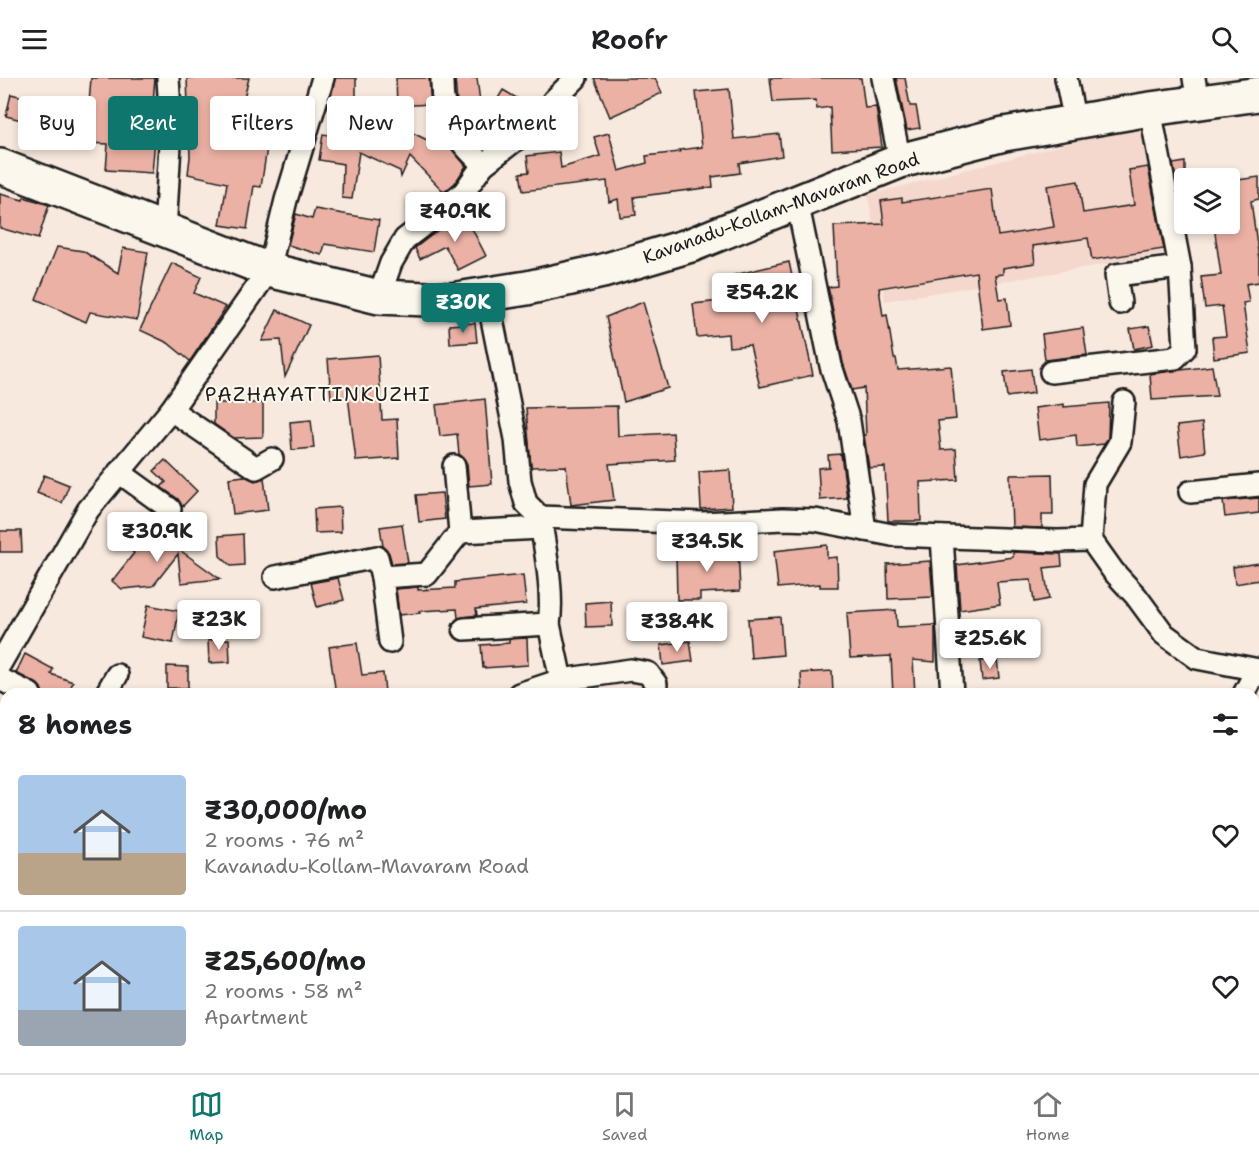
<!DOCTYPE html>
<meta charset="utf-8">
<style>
:root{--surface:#fff;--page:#f2f2f2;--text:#202124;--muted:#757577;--line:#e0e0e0;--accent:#0f766e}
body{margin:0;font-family:"Shantell Sans",sans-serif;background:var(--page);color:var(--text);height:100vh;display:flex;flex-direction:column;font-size:22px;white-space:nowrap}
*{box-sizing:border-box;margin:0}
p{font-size:20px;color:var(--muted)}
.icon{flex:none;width:33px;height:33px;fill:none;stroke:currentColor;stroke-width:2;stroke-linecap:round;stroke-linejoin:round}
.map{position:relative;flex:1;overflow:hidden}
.panel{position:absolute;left:0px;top:610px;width:1260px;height:386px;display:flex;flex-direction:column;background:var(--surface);border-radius:18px 18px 0 0;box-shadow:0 3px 9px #0003}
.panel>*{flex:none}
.guide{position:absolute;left:18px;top:18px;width:600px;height:54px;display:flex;gap:12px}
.buttons{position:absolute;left:1174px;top:90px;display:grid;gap:12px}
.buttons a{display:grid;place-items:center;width:66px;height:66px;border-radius:6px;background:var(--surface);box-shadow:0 3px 9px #0003;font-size:30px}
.price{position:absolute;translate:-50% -51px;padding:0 14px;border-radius:6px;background:#fff;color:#222;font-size:20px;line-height:39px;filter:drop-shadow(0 2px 3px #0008)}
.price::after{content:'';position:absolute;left:50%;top:36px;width:18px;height:14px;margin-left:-9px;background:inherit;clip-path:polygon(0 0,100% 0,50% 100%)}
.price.on{background:var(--accent);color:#fff}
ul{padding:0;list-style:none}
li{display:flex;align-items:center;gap:18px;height:150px;padding:0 18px}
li+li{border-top:2px solid var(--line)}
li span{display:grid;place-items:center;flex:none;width:168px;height:120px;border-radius:6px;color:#555}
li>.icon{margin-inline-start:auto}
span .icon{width:72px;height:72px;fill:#fffc;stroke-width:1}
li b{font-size:26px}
h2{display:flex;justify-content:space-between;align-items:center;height:72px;padding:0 18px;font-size:26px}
.pill{padding:0 21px;border-radius:6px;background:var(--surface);box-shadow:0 3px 9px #0003;font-size:21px;line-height:54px}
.pill.on{background:var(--accent);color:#fff}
header{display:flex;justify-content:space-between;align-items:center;height:78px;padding:0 18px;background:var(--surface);font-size:27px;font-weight:600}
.tab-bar{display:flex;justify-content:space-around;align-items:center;height:84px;border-top:2px solid var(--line);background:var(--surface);font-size:16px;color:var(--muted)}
.tab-bar a{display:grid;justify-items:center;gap:3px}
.tab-bar .on{color:var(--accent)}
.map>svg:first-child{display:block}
.built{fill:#f4d8cd}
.building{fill:#ebb1a4;stroke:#1c1c1c;stroke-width:1.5}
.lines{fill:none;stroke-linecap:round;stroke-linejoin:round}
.minor-casing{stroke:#1c1c1c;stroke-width:26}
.tertiary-casing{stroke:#1c1c1c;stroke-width:32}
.primary-casing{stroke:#1c1c1c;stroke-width:38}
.minor{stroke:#fbf7ec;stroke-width:21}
.tertiary{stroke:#fbf7ec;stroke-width:27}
.primary{stroke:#fbf7ec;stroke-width:33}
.labels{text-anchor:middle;stroke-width:4.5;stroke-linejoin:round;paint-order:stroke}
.street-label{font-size:18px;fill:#1c1c1c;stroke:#fbf7ec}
.neighbourhood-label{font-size:20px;letter-spacing:1.5px;fill:#1c1c1c;stroke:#fbf7ec}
</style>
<header><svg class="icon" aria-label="menu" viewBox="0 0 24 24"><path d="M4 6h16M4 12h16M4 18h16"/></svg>Roofr<svg class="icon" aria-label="search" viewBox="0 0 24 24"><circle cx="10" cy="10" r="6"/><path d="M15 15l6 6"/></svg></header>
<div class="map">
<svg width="1259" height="995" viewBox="0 0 1259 995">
<rect width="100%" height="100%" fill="#f8e9de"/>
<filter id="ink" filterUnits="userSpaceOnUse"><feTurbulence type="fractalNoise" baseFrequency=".0167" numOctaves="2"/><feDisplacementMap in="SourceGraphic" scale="12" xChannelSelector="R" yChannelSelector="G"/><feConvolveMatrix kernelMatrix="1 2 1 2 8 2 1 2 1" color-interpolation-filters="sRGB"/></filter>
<g filter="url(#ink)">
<path class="built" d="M1147,45L1173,175L885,223L868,117Z"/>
<g class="building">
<path d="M91,0H155L151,49H156L152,95L106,92L108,66L86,65Z"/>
<path d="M187,0H249L236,52L269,57L261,109L254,108L247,151L220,147L227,105L188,96L190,79Z"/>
<path d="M335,0H356V19H331Z"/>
<path d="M396,0H429L431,26L397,28Z"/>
<path d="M455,0H477L480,24L457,26Z"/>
<path d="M594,0H655L662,15L610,39Z"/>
<path d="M770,0H861L865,30L876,29L882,69L832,72L830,29L817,31L816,22L773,24Z"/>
<path d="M896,0H905L910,28H916L920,50L907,52Z"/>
<path d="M729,11L734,61L779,56L782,78L739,85L740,95L712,99L713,109L634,119L636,137L620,139L618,121L609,124L607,103L523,113L520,95L529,94L527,78L559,74L561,90L600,78L594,59L609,55L619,93L647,85L646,78L680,74L679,72L702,69L696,14Z"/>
<path d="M503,12L520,22L508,42L491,32Z"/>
<path d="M11,16L31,21L25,43L6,38Z"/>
<path d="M405,51L433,65L442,58L466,88L455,105L444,114L410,79L401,99L400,93L359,74L352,121L342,120L343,86L319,82L323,56L380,64L385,54L400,62Z"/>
<path d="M1185,84V132L1182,133L1173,86Z"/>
<path d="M1148,89L1164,171L1092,182L1088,160L1033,168L1035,185L1003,190V196L995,197L999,221L1007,220L1010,247L983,251L976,194L879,210L883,238L887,237L894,280H896L898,292L951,288L956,341L938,343L941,372L956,371L958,402L920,404L921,443H888L885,389L869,390L864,357H866L864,310L852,312L843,285L830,218L828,209L837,208L834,148L884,146L881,123L902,120V124L992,111L998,158L1054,149L1047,108L1078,103L1083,135L1134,127L1129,92Z"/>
<path d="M1259,99V121L1251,123L1259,181V204L1246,206L1249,224L1243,225L1250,275L1214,280L1212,259L1226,258L1222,228L1205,230L1201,199L1221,197L1214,148L1230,146V103Z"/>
<path d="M0,116L23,122L24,119L49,127L38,161L0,150Z"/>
<path d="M315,131L379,142L374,174L325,166L322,177L288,167L296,136L312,141Z"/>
<path d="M463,133L486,178L458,192L445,168L420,181L415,170Z"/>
<path d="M57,169L83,173L118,195L123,170L148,174L137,242L90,234L86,244L36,221Z"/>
<path d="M789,184L813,297L760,309L750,267L729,269L728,256L697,259L693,226L739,221L734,197Z"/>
<path d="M172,185L201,199L194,215L226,229L190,283L168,265L140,252Z"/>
<path d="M643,224L668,310L624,324L606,239Z"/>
<path d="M277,232L309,247L285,299L281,262L262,263Z"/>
<path d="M475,245L477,264L450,266L449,247Z"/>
<path d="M1149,248L1153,267L1134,271L1130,251Z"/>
<path d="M1083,250L1087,277L1045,282L1042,256Z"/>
<path d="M378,277L382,342L397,341L399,380L356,383L348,318L331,320L328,281Z"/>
<path d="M1212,288L1217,318L1152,322L1150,296Z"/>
<path d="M1031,291L1034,315L1007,319L1004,294Z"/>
<path d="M485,321L492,406L469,408L467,386L464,380L459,376L457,356L440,358L436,327Z"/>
<path d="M214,325H263V359L234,360L214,346Z"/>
<path d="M1109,325L1108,360L1104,366L1077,369L1076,357L1039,362L1035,330L1064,326V329Z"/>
<path d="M617,328L618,358L673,355L675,382L609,386L614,422L571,427L566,388L531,389L526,330Z"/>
<path d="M311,342L314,370L292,372L290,344Z"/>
<path d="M1202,345L1205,374L1181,378L1177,348Z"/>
<path d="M841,376L847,420L820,422L818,390L829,389L828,377Z"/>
<path d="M165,382L197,413L182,429L178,421L161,409L166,404L154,393Z"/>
<path d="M730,392L732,429L701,431L699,394Z"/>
<path d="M1052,396L1053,437H1042V450L1012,449L1010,397Z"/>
<path d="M44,397L69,407L62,425L37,415Z"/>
<path d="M244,398L255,403L264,400L268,432L233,436L229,400Z"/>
<path d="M442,415L445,441L419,444L416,417Z"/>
<path d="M1259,420V435L1225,439L1223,423Z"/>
<path d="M340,429L341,454L315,455L314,431Z"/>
<path d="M402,446L408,485L392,486L389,475L383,468L380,449Z"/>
<path d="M146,448L177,470L220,501L181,505L178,476L153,508L122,511L112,503L134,475L129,471Z"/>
<path d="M0,453H21L22,474H0Z"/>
<path d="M243,456L244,487L231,488L220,478L219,458Z"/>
<path d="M827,467V480L837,479L838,509H820V506L778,510L774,473Z"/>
<path d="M738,470L740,513L700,515V522H677L676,475L705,474V472Z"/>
<path d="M1013,474L1061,476L1062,488L1044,490L1049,521L1034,524L1031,502L997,504L1000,526L960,532L957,487L1013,479Z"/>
<path d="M930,483L933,519L888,521L887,486Z"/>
<path d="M1259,485V502L1235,506L1233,489Z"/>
<path d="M523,497L526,526L476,531L477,537L458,540L457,531L419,533L420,535L399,537L396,511L418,509V512L455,510V504Z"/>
<path d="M338,500L344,522L317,529L311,505Z"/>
<path d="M611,523L612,548L586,549L585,525Z"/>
<path d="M148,527L179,533L173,565L141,559Z"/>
<path d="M896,532L897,549L935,547V584L913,582L915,616H893L891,578L850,580L847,535Z"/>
<path d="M780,539L783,577L751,580L748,541Z"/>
<path d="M527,560L528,587L483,590L481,567L509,565V561Z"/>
<path d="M229,561L230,584L209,585L208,562Z"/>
<path d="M690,563L693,583L663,587L661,567Z"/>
<path d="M357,565L362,597L383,595L385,614L367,616H336L329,569Z"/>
<path d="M25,576L53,591L51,596L73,604L68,616H43L41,610L36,605L16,595Z"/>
<path d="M997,581L999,600L982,602L980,583Z"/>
<path d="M167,588L188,589V610H167Z"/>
<path d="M832,593L833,616H802L801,595Z"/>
</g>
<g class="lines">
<defs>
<g id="minor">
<path d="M442,0C441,43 454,58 483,87"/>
<path d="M883,0L900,83"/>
<path d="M1066,0L1075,44"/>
<path d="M1194,0L1198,25"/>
<path d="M797,123L831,288L849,343L865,452"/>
<path d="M165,153L171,50L168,0"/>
<path d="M487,216L516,361L520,403L526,425L540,439L703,445L783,441L815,442L892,457L1057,463L1091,462L1113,493L1136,518L1164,556L1197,580L1259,592"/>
<path d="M379,219L391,185L405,161L439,135L464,114L483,87L518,60L542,39L553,23L576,0"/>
<path d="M1120,225L1116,197L1180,189"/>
<path d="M1051,294L1175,280L1185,270L1180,189L1150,31"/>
<path d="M171,332L256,390L272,381"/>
<path d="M454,388L460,454"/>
<path d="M119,394L170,431"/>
<path d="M1190,414L1259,407"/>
<path d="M540,439C545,471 554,515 549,546L561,602"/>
<path d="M942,459L952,616"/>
<path d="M1091,462L1095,406L1120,364L1124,324"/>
<path d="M275,499L377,479L382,499"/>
<path d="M464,551L549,546"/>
<path d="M390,564L382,499L427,496L460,454L542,450"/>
<path d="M0,586L88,432L171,332L269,192L286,122L323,0"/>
<path d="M0,601L30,616"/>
<path d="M106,616L117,597"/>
<path d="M519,616L561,602L631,592L648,595L656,606L655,616"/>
<path d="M1244,616L1256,593"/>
<path d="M1254,799L1259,800"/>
<path d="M0,912L6,913"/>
<path d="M314,990L315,995"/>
<path d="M419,990V995"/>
<path d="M666,990L670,995"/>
<path d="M461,995L515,990"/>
<path d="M782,995H791"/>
<path d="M906,995V990"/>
<path d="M1130,995V990"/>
</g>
<g id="tertiary">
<path d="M0,789L6,790"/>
<path d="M228,990L230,995"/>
</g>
<path id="primary" d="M0,88L269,192L379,219L451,222L527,210L603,193L691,167L900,83L1004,56L1150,31L1259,16"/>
</defs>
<use href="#minor" class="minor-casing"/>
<use href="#tertiary" class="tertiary-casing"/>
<use href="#primary" class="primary-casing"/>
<use href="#minor" class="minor"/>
<use href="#tertiary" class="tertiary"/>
<use href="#primary" class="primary"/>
</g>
</g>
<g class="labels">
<g class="street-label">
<text transform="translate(781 130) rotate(-20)" y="6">Kavanadu-Kollam-Mavaram Road</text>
</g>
<g class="neighbourhood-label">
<text x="318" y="323">PAZHAYATTINKUZHI</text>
</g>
</g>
</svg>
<div class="buttons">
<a><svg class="icon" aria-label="layers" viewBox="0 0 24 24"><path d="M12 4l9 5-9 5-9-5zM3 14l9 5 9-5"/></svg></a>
</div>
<b class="price" style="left:455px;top:165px">₹40.9K</b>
<b class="price" style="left:762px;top:246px">₹54.2K</b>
<b class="price on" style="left:463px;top:256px">₹30K</b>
<b class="price" style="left:157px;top:485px">₹30.9K</b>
<b class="price" style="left:707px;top:495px">₹34.5K</b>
<b class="price" style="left:219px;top:573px">₹23K</b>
<b class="price" style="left:677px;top:575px">₹38.4K</b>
<b class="price" style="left:990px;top:592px">₹25.6K</b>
<div class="guide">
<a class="pill">Buy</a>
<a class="pill on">Rent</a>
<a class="pill">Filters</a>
<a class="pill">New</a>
<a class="pill">Apartment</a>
</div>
<section class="panel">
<h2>8 homes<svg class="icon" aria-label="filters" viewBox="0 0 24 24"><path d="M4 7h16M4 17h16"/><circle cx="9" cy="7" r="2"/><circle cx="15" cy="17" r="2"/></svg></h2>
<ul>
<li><span style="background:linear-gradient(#a9c7e8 65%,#b9a48a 0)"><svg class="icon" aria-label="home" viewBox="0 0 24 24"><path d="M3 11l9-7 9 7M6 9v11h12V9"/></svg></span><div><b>₹30,000/mo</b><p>2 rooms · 76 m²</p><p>Kavanadu-Kollam-Mavaram Road</p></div><svg class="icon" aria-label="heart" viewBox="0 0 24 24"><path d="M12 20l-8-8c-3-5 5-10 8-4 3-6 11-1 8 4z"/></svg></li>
<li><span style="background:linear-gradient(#a9c7e8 70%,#9aa5b1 0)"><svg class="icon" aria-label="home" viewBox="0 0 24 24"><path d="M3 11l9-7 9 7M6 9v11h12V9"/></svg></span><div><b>₹25,600/mo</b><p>2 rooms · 58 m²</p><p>Apartment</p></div><svg class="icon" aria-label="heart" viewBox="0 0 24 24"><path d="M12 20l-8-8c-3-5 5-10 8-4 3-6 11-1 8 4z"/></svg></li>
</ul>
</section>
</div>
<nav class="tab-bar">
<a class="on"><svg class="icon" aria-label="map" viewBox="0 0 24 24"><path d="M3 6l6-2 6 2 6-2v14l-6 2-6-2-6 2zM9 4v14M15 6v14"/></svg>Map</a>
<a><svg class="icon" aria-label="saved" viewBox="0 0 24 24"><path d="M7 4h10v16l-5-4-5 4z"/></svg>Saved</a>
<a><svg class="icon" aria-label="home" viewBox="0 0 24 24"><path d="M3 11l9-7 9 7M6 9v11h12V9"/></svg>Home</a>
</nav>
